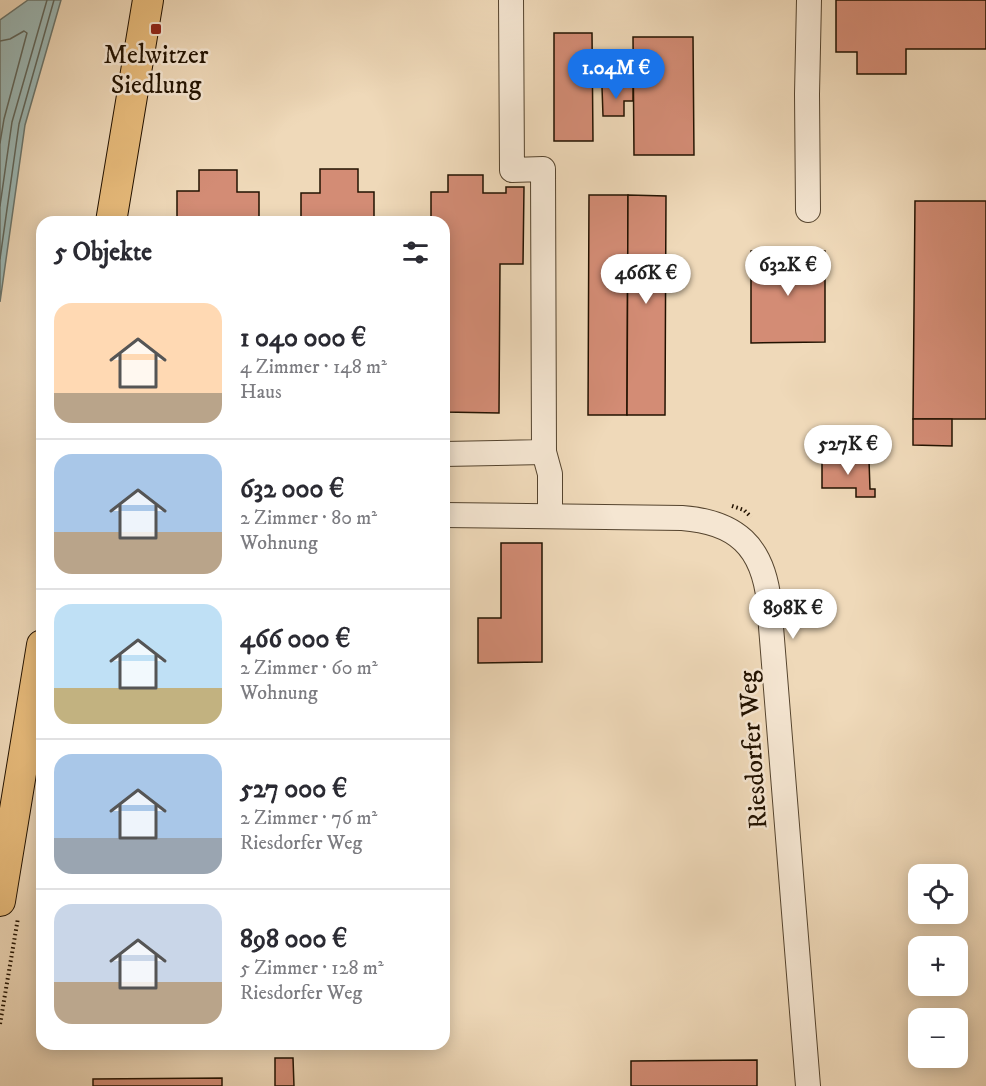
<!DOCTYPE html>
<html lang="de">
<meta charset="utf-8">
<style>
:root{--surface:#fff;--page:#f7f7f7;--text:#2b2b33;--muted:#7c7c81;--line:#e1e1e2;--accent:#1a73e8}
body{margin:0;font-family:"IM FELL DW Pica",serif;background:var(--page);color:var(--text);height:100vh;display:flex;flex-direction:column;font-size:22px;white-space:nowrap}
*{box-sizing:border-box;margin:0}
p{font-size:20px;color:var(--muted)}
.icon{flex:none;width:33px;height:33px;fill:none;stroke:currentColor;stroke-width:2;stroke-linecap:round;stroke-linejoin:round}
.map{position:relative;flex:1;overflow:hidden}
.drawer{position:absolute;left:36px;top:216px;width:414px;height:834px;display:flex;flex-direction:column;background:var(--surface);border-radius:18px;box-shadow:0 3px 15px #0003}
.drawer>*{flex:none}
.tools{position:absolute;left:908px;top:864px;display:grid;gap:12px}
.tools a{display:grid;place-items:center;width:60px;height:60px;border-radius:12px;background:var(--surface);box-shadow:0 3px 15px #0003;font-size:30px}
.price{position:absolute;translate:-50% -51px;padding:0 14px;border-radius:21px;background:#fff;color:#222;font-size:20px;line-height:39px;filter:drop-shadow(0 2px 3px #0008)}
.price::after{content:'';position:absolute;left:50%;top:36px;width:18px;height:14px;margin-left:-9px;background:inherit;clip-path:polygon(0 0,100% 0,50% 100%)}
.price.selected{background:var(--accent);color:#fff}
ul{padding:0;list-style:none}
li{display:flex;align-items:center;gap:18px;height:150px;padding:0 18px}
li+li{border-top:2px solid var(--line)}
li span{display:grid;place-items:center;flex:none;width:168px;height:120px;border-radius:18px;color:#555}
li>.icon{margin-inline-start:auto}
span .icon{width:72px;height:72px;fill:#fffc;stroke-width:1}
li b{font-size:26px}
h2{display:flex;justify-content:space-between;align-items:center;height:72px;padding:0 18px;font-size:26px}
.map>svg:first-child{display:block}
.water{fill:#9cb9b7;stroke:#6b766e;stroke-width:1.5}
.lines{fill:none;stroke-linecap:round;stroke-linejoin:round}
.shore{stroke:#5f665c;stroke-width:1.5}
.building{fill:#d38c75;stroke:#221200;stroke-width:1.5}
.minor-casing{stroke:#55442e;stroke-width:26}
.major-casing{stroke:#221200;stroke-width:32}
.path{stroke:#221200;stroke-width:4;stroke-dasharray:1.5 3;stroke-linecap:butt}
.minor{stroke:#f5e6d2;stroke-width:24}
.major{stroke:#e8bc7c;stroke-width:30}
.poi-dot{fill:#8f2418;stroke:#f5e6d2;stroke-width:2}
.labels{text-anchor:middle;stroke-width:5;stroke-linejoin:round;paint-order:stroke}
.poi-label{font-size:26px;fill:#221200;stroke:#f5e6d2}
.street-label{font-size:26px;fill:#221200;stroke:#f5e6d2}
</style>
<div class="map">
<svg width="986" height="1086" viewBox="0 0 986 1086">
<rect width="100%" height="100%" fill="#efd9b9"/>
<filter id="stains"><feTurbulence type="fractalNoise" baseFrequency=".00333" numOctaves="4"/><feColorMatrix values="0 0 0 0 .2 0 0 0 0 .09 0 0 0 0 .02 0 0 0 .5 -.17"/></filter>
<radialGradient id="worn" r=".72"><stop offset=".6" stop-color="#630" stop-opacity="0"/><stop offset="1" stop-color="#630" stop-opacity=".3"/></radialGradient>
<path class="water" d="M28,0H61L25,125L0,302V20Z"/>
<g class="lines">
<g class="shore">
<path d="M0,41L10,39L24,31L27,33L4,119L0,143"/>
<path d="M0,206L12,122L47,0"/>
<path d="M0,259L19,124L54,0"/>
</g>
</g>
<g class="building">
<path d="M836,0H986V49H906V74H857V52H836Z"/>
<path d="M554,33H592L593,141H554Z"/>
<path d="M633,37H693L694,155H634Z"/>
<path d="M633,86V101H624V116H603L602,87Z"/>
<path d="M320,169H358V192H374V222H301V193H320Z"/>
<path d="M199,170H237V192H259V222H177V191H199Z"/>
<path d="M448,175H483V193H506V187H524L523,264H500L499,413L444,412V222H431V192H448Z"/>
<path d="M589,195H628L627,415H588Z"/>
<path d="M628,195L666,196L665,415H627Z"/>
<path d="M915,201H986V419H913Z"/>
<path d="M751,251H825V342L751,343Z"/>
<path d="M913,419H952V446L913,445Z"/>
<path d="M822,460H869L870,489H875V497H856V488H822Z"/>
<path d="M501,543H542V662L478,663V618H501Z"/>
<rect x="37" y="973" width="5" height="54"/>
<path d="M275,1058H293L294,1086H275Z"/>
<path d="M757,1060V1086H631V1061Z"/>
<path d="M222,1078V1086H93V1079Z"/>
</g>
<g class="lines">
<defs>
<g id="minor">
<path d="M808,210L807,94L809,0"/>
<path d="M544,452L550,474V516"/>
<path d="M444,454L544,452L543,169L512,170L511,0"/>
<path d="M444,515L682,518C736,522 763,546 769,602L808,1086"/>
</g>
<g id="major">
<path d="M111,222L148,0"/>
<path d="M0,901L42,645"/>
</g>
</defs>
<use href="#minor" class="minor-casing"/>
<use href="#major" class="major-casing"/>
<g class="path">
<path d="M732,506L744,510L751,517"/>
<path d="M0,1024L18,918"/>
</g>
<use href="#minor" class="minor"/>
<use href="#major" class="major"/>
</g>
<rect class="poi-dot" x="150" y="23" width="12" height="12" rx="3"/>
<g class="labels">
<g class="poi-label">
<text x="156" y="63">Melwitzer<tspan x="156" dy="30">Siedlung</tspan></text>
</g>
<g class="street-label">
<text transform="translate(752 750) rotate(-94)" y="9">Riesdorfer Weg</text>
</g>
</g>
<rect width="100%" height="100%" filter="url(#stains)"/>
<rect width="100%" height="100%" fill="url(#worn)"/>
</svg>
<div class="tools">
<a><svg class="icon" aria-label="locate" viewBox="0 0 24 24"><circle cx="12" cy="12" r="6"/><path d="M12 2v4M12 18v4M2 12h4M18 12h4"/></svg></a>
<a>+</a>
<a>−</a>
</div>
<b class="price selected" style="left:616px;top:100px">1.04M €</b>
<b class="price" style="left:788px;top:297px">632K €</b>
<b class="price" style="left:646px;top:305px">466K €</b>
<b class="price" style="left:848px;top:476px">527K €</b>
<b class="price" style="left:793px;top:640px">898K €</b>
<section class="drawer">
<h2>5 Objekte<svg class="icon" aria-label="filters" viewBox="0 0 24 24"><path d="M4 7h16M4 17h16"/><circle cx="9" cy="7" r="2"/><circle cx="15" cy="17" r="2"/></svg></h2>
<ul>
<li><span style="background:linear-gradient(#ffd9b3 75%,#b9a48a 0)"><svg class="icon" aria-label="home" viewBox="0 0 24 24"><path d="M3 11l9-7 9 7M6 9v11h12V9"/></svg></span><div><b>1 040 000 €</b><p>4 Zimmer · 148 m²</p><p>Haus</p></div></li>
<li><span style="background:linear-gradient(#a9c7e8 65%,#b9a48a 0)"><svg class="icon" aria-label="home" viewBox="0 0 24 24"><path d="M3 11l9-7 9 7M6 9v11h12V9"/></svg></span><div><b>632 000 €</b><p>2 Zimmer · 80 m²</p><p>Wohnung</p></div></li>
<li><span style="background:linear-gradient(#bfe0f5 70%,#c2b280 0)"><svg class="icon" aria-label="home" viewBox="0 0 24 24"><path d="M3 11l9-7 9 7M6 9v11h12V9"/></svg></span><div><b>466 000 €</b><p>2 Zimmer · 60 m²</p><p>Wohnung</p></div></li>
<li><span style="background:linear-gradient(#a9c7e8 70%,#9aa5b1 0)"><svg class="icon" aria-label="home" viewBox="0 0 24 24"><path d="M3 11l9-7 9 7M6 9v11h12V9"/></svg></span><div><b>527 000 €</b><p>2 Zimmer · 76 m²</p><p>Riesdorfer Weg</p></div></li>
<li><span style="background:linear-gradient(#c9d6e8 65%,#b9a48a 0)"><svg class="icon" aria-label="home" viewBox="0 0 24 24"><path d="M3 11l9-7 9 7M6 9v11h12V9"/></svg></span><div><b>898 000 €</b><p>5 Zimmer · 128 m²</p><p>Riesdorfer Weg</p></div></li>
</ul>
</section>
</div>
